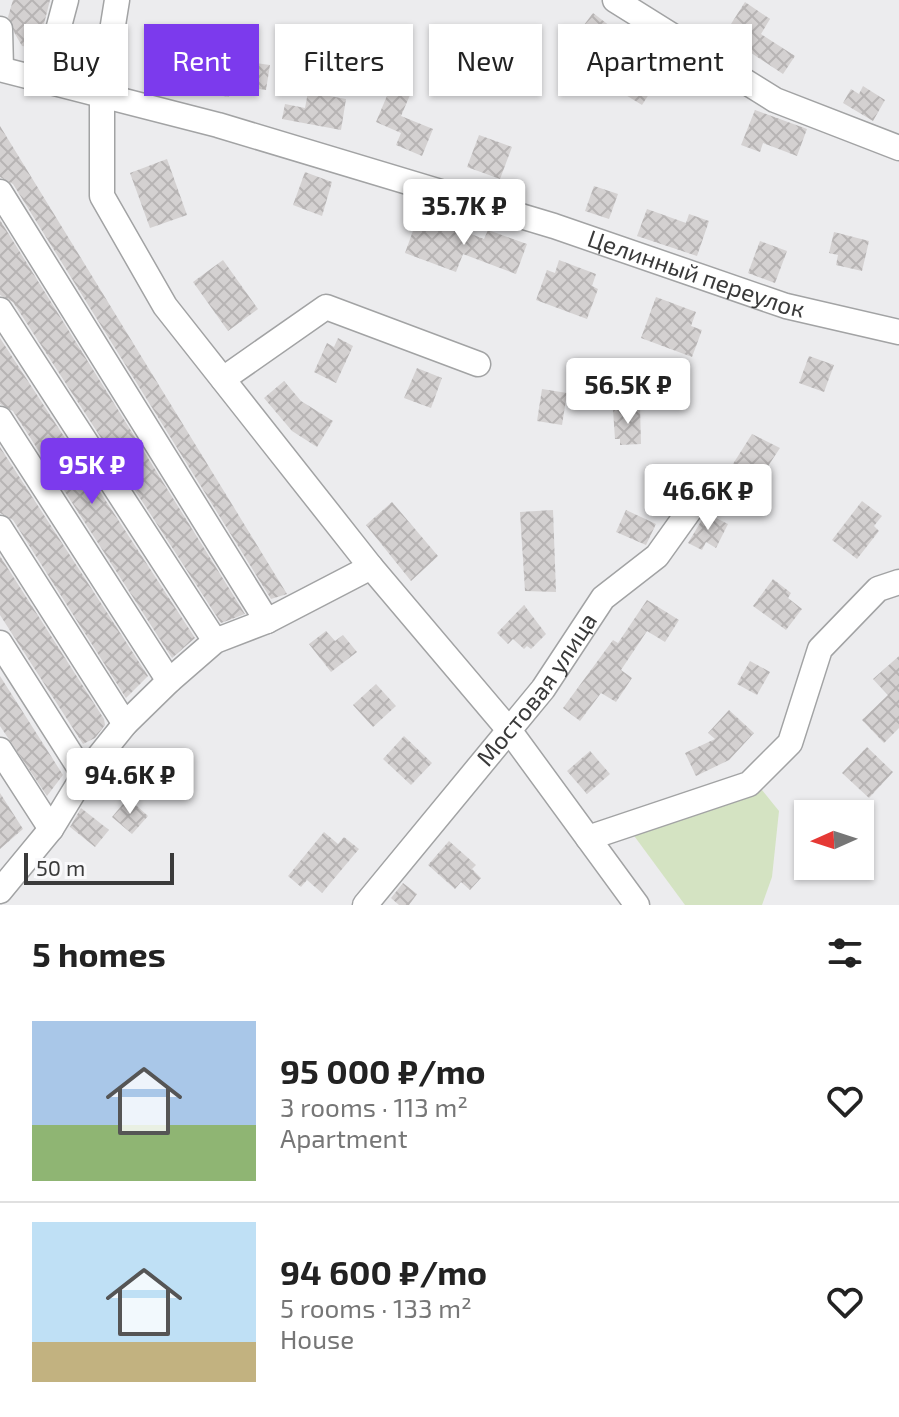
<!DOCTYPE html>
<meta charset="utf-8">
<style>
:root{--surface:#fff;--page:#f6f6f6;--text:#222;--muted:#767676;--line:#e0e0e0;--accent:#7c3aed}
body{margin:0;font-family:"Exo 2",sans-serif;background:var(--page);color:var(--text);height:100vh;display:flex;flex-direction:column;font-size:30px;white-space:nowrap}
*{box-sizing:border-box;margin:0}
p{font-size:26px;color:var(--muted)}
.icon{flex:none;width:44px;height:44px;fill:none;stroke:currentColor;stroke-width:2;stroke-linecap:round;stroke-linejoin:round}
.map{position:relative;height:905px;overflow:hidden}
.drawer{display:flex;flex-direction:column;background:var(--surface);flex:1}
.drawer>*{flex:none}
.banner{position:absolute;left:24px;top:24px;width:852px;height:72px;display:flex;gap:16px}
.needle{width:52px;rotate:267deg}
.buttons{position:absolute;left:794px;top:800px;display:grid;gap:16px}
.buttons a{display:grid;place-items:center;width:80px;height:80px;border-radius:0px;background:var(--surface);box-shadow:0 2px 6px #0004;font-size:40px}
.scale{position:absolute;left:24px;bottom:20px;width:150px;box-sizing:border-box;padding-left:8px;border:4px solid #3a3a3a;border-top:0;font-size:22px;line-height:28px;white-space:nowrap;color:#3a3a3a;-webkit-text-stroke:6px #f9f9fb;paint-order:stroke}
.price{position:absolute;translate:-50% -68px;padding:0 18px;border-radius:8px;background:#fff;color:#222;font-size:26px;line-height:52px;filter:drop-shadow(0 2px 4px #0008)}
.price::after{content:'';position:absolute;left:50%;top:48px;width:24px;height:18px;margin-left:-12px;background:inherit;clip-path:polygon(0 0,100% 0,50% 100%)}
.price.active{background:var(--accent);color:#fff}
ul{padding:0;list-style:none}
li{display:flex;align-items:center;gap:24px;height:200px;padding:0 32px}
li+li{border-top:2px solid var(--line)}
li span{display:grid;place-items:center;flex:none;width:224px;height:160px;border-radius:0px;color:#555}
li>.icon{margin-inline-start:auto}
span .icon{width:96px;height:96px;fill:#fffc;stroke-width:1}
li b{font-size:34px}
h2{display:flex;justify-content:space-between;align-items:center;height:96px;padding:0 32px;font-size:34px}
.tag{padding:0 28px;border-radius:0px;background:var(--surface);box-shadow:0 2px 6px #0004;font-size:28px;line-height:72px}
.tag.active{background:var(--accent);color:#fff}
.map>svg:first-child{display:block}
.grass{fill:#d4e3c2}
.building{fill:url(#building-cross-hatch)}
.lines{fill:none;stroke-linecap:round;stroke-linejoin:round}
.minor-casing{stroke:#a2a3a4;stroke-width:27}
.minor{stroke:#fff;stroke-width:24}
.labels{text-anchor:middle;stroke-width:6;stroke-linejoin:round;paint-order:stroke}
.street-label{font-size:24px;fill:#3a3a3a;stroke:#f9f9fb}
</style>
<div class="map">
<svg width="899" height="905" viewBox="0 0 899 905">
<defs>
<pattern id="building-cross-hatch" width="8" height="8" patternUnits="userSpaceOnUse" patternTransform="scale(2)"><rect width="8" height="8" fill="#d4d1d1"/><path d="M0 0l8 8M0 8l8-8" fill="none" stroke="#b7b4b4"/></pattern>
</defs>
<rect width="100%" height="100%" fill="#ececee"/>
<path class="grass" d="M762,790L779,811L772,877L762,905H685L632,833Z"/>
<g class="building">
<path d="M13,0H50L38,48L22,46L15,34L8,17Z"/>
<path d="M745,2L770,19L761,34L795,56L783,74L724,35Z"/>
<path d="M593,13L627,39L613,59L578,33Z"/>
<path d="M154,38L183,42L182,46L190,47V54L270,65L266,90L231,84L229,97L184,89L186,74L150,70Z"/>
<path d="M642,65L660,77L642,105L624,94Z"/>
<path d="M394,79L413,88L401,116L433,129L422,156L396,145L401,133L376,122Z"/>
<path d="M863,86L885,100L873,121L843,103L851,89L859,94Z"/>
<path d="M308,92L346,99L341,130L282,119L285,104L305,108Z"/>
<path d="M755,110L807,129L797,156L763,143L760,152L741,145Z"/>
<path d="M0,126L287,594L271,599L13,184L0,177Z"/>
<path d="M479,135L512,147L500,179L467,167Z"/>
<path d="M167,159L187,215L150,228L130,173Z"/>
<path d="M305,172L332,182L322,216L293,205Z"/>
<path d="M594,186L618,194L609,219L585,211Z"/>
<path d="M647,209L686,223L689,214L709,221L697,256L637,236Z"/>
<path d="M426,217L484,239L488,230L527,244L516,274L463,254L456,272L405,253L414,228L421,230Z"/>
<path d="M0,220L245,614L221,623L13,302L0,295Z"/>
<path d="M834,232L869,241L862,271L836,265L838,255L829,253Z"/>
<path d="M760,241L787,251L775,283L748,273Z"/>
<path d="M223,260L258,309L228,331L193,282Z"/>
<path d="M559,260L596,274L592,286L598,289L587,319L536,300L547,270L555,273Z"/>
<path d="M656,297L696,312L691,326L702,330L692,357L641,338Z"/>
<path d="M0,338L195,638L172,658L13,411L0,404Z"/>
<path d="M338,338L353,346L336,383L314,372L327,343L334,347Z"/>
<path d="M809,356L834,365L824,392L799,383Z"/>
<path d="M417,368L442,378L431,408L404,398Z"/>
<path d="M284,381L301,401L333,421L317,447L292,431L264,398Z"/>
<path d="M542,389L567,393L562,425L537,421Z"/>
<path d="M640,408L641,444L620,445V439H615L613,409Z"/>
<path d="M752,434L780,448L751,492L727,479L726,475Z"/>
<path d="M0,447L148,676L126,698L13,520L0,513Z"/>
<path d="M862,501L882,516L874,526L879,531L857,559L832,540Z"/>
<path d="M392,502L438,556L411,581L366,525Z"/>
<path d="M553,510L556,592L525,591L520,512Z"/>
<path d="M626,510L656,524L646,545L616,532Z"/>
<path d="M706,513L728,524L716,548L706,542L702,550L688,543Z"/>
<path d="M0,556L104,719L105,725L95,738L83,744L0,615Z"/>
<path d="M773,579L791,593L788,598L802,609L786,630L753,606Z"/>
<path d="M647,600L679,620L665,642L647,631L621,670L632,678L616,702L601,693L580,721L563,708L613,640L618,643Z"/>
<path d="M524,605L546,634L531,649L527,646L524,649L513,639L508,644L497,633Z"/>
<path d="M326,631L335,641L343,635L357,652L331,672L309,644Z"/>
<path d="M899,656V728L884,743L862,720L888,695L873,679Z"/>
<path d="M750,661L770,672L757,695L737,684Z"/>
<path d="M0,676L63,775L47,796L0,726Z"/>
<path d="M376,684L396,706L373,727L353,705Z"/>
<path d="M729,710L754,733L729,760L696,776L685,753L715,739L708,733Z"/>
<path d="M404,736L432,763L411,785L383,759Z"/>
<path d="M867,747L893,772L869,798L842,773Z"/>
<path d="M590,751L610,774L587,794L567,771Z"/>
<path d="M0,793L23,829L0,849Z"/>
<path d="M128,798L148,816L132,834L112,817Z"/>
<path d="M81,808L109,830L95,847L70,827Z"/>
<path d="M324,832L338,844L344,837L359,849L322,893L307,880L301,887L288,876Z"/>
<path d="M449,841L476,865L472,869L481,878L470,890L461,882L455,889L428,865Z"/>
<path d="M403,883L417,894L409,905H399L391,898Z"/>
</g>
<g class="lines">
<defs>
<g id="minor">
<path d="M117,0L102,93V196L165,306L371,567L509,730L637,905"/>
<path d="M615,0L775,100L899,148"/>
<path d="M0,29L1,69"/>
<path id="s1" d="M0,69L218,125L554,226L786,306L899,332"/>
<path d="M45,79L66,0"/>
<path d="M0,192L267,621"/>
<path d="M0,310L215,641"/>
<path d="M223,379L326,307L478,364"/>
<path d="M0,419L169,681"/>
<path d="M0,528L125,724"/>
<path d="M0,643L84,775"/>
<path d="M0,750L51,829"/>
<path d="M588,838L749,784L790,743L820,649L878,589L899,582"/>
<path d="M0,891L51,829L84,775L125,724L169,681L215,641L267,621L371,567"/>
<path id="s2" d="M365,905L543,689L603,598L657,556L712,479"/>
</g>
</defs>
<use href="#minor" class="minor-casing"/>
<use href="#minor" class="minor"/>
</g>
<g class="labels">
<g class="street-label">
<text dy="8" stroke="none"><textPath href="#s1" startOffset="726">Целинный переулок</textPath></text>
<text dy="8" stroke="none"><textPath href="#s2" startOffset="276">Мостовая улица</textPath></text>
</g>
</g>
</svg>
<div class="buttons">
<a><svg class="needle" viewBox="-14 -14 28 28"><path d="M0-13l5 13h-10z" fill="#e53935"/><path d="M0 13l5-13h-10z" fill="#767676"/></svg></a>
</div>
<div class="scale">50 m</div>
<b class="price" style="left:464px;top:247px">35.7K ₽</b>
<b class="price" style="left:628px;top:426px">56.5K ₽</b>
<b class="price active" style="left:92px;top:506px">95K ₽</b>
<b class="price" style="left:708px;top:532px">46.6K ₽</b>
<b class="price" style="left:130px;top:816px">94.6K ₽</b>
<div class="banner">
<a class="tag">Buy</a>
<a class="tag active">Rent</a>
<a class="tag">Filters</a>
<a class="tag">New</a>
<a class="tag">Apartment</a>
</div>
</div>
<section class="drawer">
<h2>5 homes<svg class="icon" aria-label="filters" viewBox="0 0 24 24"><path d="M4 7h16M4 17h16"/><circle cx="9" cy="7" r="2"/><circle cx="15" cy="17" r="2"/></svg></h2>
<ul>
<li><span style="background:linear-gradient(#a9c7e8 65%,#8fb573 0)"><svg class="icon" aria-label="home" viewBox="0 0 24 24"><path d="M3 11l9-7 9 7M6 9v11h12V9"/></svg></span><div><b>95 000 ₽/mo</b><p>3 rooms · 113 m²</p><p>Apartment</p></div><svg class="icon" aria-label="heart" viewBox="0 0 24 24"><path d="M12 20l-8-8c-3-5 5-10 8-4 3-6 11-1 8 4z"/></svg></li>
<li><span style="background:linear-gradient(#bfe0f5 75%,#c2b280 0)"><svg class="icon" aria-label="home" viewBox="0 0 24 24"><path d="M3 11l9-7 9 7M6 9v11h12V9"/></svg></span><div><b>94 600 ₽/mo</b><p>5 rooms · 133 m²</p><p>House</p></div><svg class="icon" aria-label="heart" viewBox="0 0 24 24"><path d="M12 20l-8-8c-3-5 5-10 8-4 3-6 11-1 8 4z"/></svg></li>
</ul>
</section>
